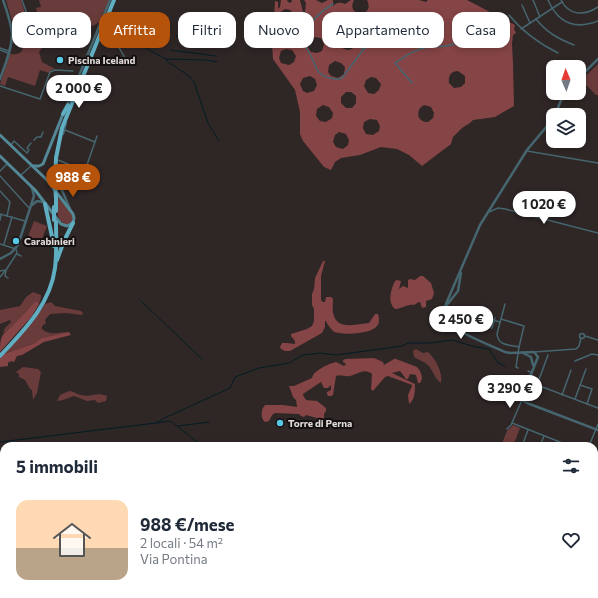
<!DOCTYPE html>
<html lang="it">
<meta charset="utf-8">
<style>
:root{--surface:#fff;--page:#f6f6f7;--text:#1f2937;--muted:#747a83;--accent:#b45309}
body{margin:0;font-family:Commissioner,sans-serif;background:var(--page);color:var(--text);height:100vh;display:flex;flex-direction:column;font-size:15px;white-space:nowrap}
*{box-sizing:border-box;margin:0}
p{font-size:13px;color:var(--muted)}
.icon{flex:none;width:22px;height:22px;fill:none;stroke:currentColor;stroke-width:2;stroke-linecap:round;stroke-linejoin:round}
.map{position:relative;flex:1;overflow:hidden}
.drawer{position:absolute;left:0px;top:442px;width:598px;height:156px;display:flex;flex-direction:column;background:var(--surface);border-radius:12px 12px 0 0;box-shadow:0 2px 6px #0003}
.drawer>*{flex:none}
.guide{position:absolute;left:12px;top:12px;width:574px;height:36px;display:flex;gap:8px}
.needle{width:26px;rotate:358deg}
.tools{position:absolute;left:546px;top:60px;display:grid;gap:8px}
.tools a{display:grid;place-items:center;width:40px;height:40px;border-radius:8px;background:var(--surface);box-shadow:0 2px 6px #0003;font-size:20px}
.price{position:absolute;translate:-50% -34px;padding:0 9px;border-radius:14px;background:#fff;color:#222;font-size:13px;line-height:26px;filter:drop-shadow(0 1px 2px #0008)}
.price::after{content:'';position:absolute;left:50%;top:24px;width:12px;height:9px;margin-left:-6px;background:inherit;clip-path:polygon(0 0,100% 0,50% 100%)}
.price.on{background:var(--accent);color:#fff}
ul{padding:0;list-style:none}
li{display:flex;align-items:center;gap:12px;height:100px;padding:0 16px}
li span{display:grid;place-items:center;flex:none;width:112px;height:80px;border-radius:12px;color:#555}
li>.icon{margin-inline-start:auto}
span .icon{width:48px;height:48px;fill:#fffc;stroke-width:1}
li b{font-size:17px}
h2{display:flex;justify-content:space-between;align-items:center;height:48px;padding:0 16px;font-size:17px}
.pill{padding:0 14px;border-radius:12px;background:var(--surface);box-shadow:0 2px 6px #0003;font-size:14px;line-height:36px}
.pill.on{background:var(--accent);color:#fff}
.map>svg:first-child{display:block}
.green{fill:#6a3b3b}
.forest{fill:#854445;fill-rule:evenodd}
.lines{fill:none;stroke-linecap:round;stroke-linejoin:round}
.stream{stroke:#021d24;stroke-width:1}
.pedestrian{stroke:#46666f;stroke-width:1.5}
.minor{stroke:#46666f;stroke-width:1.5}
.tertiary{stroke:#46666f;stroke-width:2.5}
.secondary{stroke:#538896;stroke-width:3}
.trunk{stroke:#60aec2;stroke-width:4}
.pedestrian-bridge{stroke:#46666f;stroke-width:1.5}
.trunk-bridge{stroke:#60aec2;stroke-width:4}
.poi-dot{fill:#58c8e4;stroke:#141010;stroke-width:1.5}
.labels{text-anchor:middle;stroke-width:4;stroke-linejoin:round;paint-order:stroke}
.poi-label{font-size:10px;font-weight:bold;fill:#e1dbda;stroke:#141010;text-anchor:start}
</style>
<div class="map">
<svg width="598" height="598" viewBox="0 0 598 598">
<rect width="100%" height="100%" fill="#2f2626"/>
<g class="green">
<path d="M6,0H21L26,16L18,18L19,22L13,24Z"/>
<path d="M39,0H109L99,22L93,26L74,23L72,21L61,18L58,14L56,15L49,39L39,52L42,62L55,69L51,70L49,73L40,70L35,86L8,77L5,86L0,84L10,54C16,55 20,54 23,49L22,46L31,44L36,38L32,25L39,22L36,8L41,7Z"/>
<path d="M598,64V95H596L581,80Z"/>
<path d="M57,196L73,216L72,223L67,225C55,220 57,207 57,196Z"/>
<path d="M34,221L47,226L39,247L26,242Z"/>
<path d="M33,292L41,295V298L39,304L38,302L29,308L7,331L3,333L5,328L11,322L10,320L0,324V310L20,306L26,297Z"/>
<path d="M51,302L55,306L81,311L83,313L82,315L66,313L50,314L45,320L46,323L42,326V329C49,336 60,332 69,332L41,338L35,343L4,354L34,320L45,304Z"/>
<path d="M416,349L423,353L428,352C436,359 443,373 441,383C434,378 433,370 428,365C425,362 417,359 414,357L413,351Z"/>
<path d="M23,367L38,369L41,372L37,393L33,400L32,390L30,389L25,380L19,377V374L16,372Z"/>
<path d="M69,391C74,391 76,394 81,395C91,398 96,391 107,396L106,401L98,403L95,400L87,401L74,396L63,400L57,401L60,395Z"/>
<path d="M513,425L520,428L513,446H501L507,431Z"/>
</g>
<g class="forest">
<path d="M281,0H287L288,2L291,3L292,0H300L303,12H305L306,3L304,0H316L322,3L328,0H333V6C337,2 340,2 345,4L351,0H354C345,18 376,18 367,0H419L426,2L428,0H467L515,25L514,29L516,33L513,35L512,44L513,63L514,106L495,117L473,120L470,123L462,128L453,137L451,144L422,166L409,155L397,149L381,147L360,155L341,158L335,162L331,170L324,167L303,141L300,134V112L295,90L273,59L271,28L274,18L275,1L278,2V9L280,7ZM285,9L290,10L295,15L294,22L288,25H283L278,19L279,13ZM350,33C355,35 357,38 357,44L352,49L347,50L342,48L340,41L344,35ZM314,37L321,38L324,44L322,51L317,53L311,52L307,46L309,39ZM286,49L292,50L296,56L294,62L289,65L281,63L279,58L281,51ZM335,61L341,63L345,67L344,74L338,78L331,76L328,72L329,65ZM458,71L465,76V83L461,87L454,88L449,83C448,76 451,71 458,71ZM310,76L315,79L317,85L314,91L307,93L303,91L300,84L303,78ZM371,77L376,78L381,84L379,90L374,94L368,93L364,86L366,80ZM346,92H351L356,96V103L352,108H346L341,103V97ZM323,105L329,107L333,113L332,118L326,122L320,121L316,116L317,109ZM424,105L431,107L434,113L433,118L428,122C419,122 416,115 420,108ZM370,119L377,120L380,126L379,131L373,135L366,134L363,128L364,122ZM339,132L346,134L349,140L348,145L343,149L336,147L333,142L335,135Z"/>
<path d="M323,261H325L321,276V300L323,302H325L326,297H331L333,299C333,304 332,311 334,316C338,330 358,324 369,323L375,314H378C379,318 380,323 377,326C372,334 340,336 333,331C330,328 327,324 326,321H325V327L322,333L290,351H285L281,349L280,347L282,343H287L295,344V341L291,336V334L307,329L312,326L314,321V309L312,305V294L314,289L315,278Z"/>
<path d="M420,276H423L431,283L434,293L432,299L426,301V307L422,308L420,302H419L414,305C407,304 402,309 395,309C387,302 391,289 395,281L397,280L401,281L399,289L403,286L408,288V280L410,279L415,280Z"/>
<path d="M35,302H38L39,304L32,316L0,352C0,344 0,335 7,331Z"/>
<path d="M69,332L71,335L44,342L22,355L17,356L14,362L11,361L9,363L8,361V366L0,367V358L4,354L35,343L41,338Z"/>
<path d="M374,358L383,362L384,365L394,359H396L417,367C421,371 424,378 420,383H418L416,375L410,374L408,379H406L400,371L392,373L415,384C415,391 415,400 409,404L408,395L412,386V385L388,376L385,377L373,391L371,389L372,374C364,367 357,375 349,376C344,377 341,374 336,376L333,395L331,396H328L327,394V392L331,390V385L328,388H324L321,382L303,394V395L306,400L317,401L326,408V411L324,414V420L306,415L304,417L301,416L299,414L275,413L272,415L269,421L265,422C260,418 261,409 265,405H283L297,407L296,400L293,397L289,386H294L312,378C313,371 328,364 336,362L344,366L346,364L343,362V360L346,359Z"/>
</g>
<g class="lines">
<g class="stream">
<path d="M176,36L217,46"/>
<path d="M144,42L156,20"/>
<path d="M138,44L166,59L205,60L217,62"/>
<path d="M155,47L166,24"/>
<path d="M170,50L216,56"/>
<path d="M166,59L167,61L189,76L194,82L208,123L219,141"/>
<path d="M141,301L203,360"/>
<path d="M169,416L230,388L235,377L259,368L289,363L303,355L320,353L336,355L402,346L408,343H430L452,340L476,347L489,349L498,363L505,366"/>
<path d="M157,423L169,421L172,422L202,446"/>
<path d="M178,426L209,422"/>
<path d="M0,442L156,423L168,416"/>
<path d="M0,504L3,506L4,516"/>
<path d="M594,554H598"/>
<path d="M55,594L57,598"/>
<path d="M60,594L62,598"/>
<path d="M338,594L343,598"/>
<path d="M311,598L314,594"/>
<path d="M506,598L520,594"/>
</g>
<g class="pedestrian">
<path d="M489,318L492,319V320L500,322"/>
<path d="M501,319L524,326L519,347C510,345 498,346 497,334L505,304"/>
<path d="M486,327L492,328L495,318"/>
<path d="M528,371L530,372"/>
</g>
<g class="minor">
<path d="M22,0L28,17"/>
<path d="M533,0L540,17"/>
<path d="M548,0C558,23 575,30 598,21"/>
<path d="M561,0C569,16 584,16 598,7"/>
<path d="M333,4C320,12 307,23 304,39C303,45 308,50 311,56C317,67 315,74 330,78C334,79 337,80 342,78L363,50L369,46"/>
<path d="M522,5L530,23"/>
<path d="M509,15C522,31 540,44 558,53"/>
<path d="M536,19C547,33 559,39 574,45"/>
<path d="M521,29L562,2"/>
<path d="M102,32L113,37L129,65"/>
<path d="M362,36C357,41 360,45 363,50"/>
<path d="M0,48L9,51"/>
<path d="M0,50L8,53"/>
<path d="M412,83L395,63C404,57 413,50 424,48C434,45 450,49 458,41"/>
<path d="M0,86L40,99L50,72L55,70L73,71"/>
<path d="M65,130L95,142"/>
<path d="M34,140L37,137H41L43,132"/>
<path d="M11,145L14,141L27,153L29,150L27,148L31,143"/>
<path d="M527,151L598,163"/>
<path d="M58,160L85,171"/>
<path d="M0,171L7,164"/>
<path d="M0,176L30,209"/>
<path d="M20,176L32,165"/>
<path d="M80,185L97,136"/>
<path d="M0,191L10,202L7,216"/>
<path d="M489,212L498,208L505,209L598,233"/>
<path d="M0,214L25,221"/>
<path d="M0,220L1,215"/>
<path d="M0,244L16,249L17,253L6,270L0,271"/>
<path d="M4,244L12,217"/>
<path d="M17,254L21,256"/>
<path d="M6,270L5,276L8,278"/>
<path d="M0,277L5,271"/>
<circle cx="582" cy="336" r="2.5"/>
<path d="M585,336L598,340"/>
<path d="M534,352L576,349L579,346L581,338"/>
<path d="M575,361L592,354L598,355"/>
<path d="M532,383L598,408"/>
<path d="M537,385L548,355"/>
<path d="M580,385L592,389L587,404"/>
<path d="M562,395L571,370"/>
<path d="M575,399L586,369"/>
<path d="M512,423L570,446"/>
<path d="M507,429L511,425L522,400"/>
<path d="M522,446L528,430"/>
<path d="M540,446L544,436"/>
<path d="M589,446L598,424"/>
<path d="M594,455L598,457"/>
</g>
<g class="tertiary">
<path d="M579,78L598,59"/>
<path d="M0,79C5,65 12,49 12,34C11,22 7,11 3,0"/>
<path d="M67,105L110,0"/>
<path d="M555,115L564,93"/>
<path d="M553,119L527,150L480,225L449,297C446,304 442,311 445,318C450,330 492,346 505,352L510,353L534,352L538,357L523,394L522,400L527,403L598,430"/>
<path d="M63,134L66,123"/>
<path d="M57,168L61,188L70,209"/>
<path d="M32,205L37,201L43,202"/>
<path d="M0,259L11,253L18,245L34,196L32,188"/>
<path d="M446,306L458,291L461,273"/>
<path d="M523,353L531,357L533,365"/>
</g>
<g class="secondary">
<path d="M0,135L47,180L73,214L74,218L73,223L67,226L61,224L35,190L0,156"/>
<path d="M33,166H39L43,164L63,114"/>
</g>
<g class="trunk">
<path d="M63,114L68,105"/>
<path d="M55,184L56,158L62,128L114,0"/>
<path d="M56,198V211"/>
<path d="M45,204L54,246"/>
<path d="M57,260L64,241L73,223"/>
<path d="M0,356C24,330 50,305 55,268C57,253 56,237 56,222"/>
</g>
<path class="pedestrian-bridge" d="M518,368L516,367L519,347"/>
<g class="trunk-bridge">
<path d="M55,184L56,198"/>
<path d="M54,207V220"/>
</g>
</g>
<g class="poi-dot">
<circle cx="60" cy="60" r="4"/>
<circle cx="16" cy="241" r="4"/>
<circle cx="280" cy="423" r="4"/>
</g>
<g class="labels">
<g class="poi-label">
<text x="68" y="64">Piscina Iceland</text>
<text x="24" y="245">Carabinieri</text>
<text x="288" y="427">Torre di Perna</text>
</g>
</g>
</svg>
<div class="tools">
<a><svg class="needle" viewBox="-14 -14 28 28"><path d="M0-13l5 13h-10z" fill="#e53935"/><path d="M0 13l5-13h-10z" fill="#747a83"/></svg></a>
<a><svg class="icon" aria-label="layers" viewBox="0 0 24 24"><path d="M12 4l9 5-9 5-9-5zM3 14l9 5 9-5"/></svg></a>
</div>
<b class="price" style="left:79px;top:109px">2 000 €</b>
<b class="price on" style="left:73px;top:198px">988 €</b>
<b class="price" style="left:544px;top:225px">1 020 €</b>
<b class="price" style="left:461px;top:340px">2 450 €</b>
<b class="price" style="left:510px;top:409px">3 290 €</b>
<div class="guide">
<a class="pill">Compra</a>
<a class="pill on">Affitta</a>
<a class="pill">Filtri</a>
<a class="pill">Nuovo</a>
<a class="pill">Appartamento</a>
<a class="pill">Casa</a>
</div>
<section class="drawer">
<h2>5 immobili<svg class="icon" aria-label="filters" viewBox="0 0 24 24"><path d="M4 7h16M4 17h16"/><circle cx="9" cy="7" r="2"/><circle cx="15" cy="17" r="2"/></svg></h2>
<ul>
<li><span style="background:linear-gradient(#ffd9b3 60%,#b9a48a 0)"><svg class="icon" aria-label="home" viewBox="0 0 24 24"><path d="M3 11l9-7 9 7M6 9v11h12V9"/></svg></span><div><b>988 €/mese</b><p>2 locali · 54 m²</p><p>Via Pontina</p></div><svg class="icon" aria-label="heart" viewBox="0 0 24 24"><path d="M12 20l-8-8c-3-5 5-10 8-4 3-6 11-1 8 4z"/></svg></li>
</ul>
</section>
</div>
